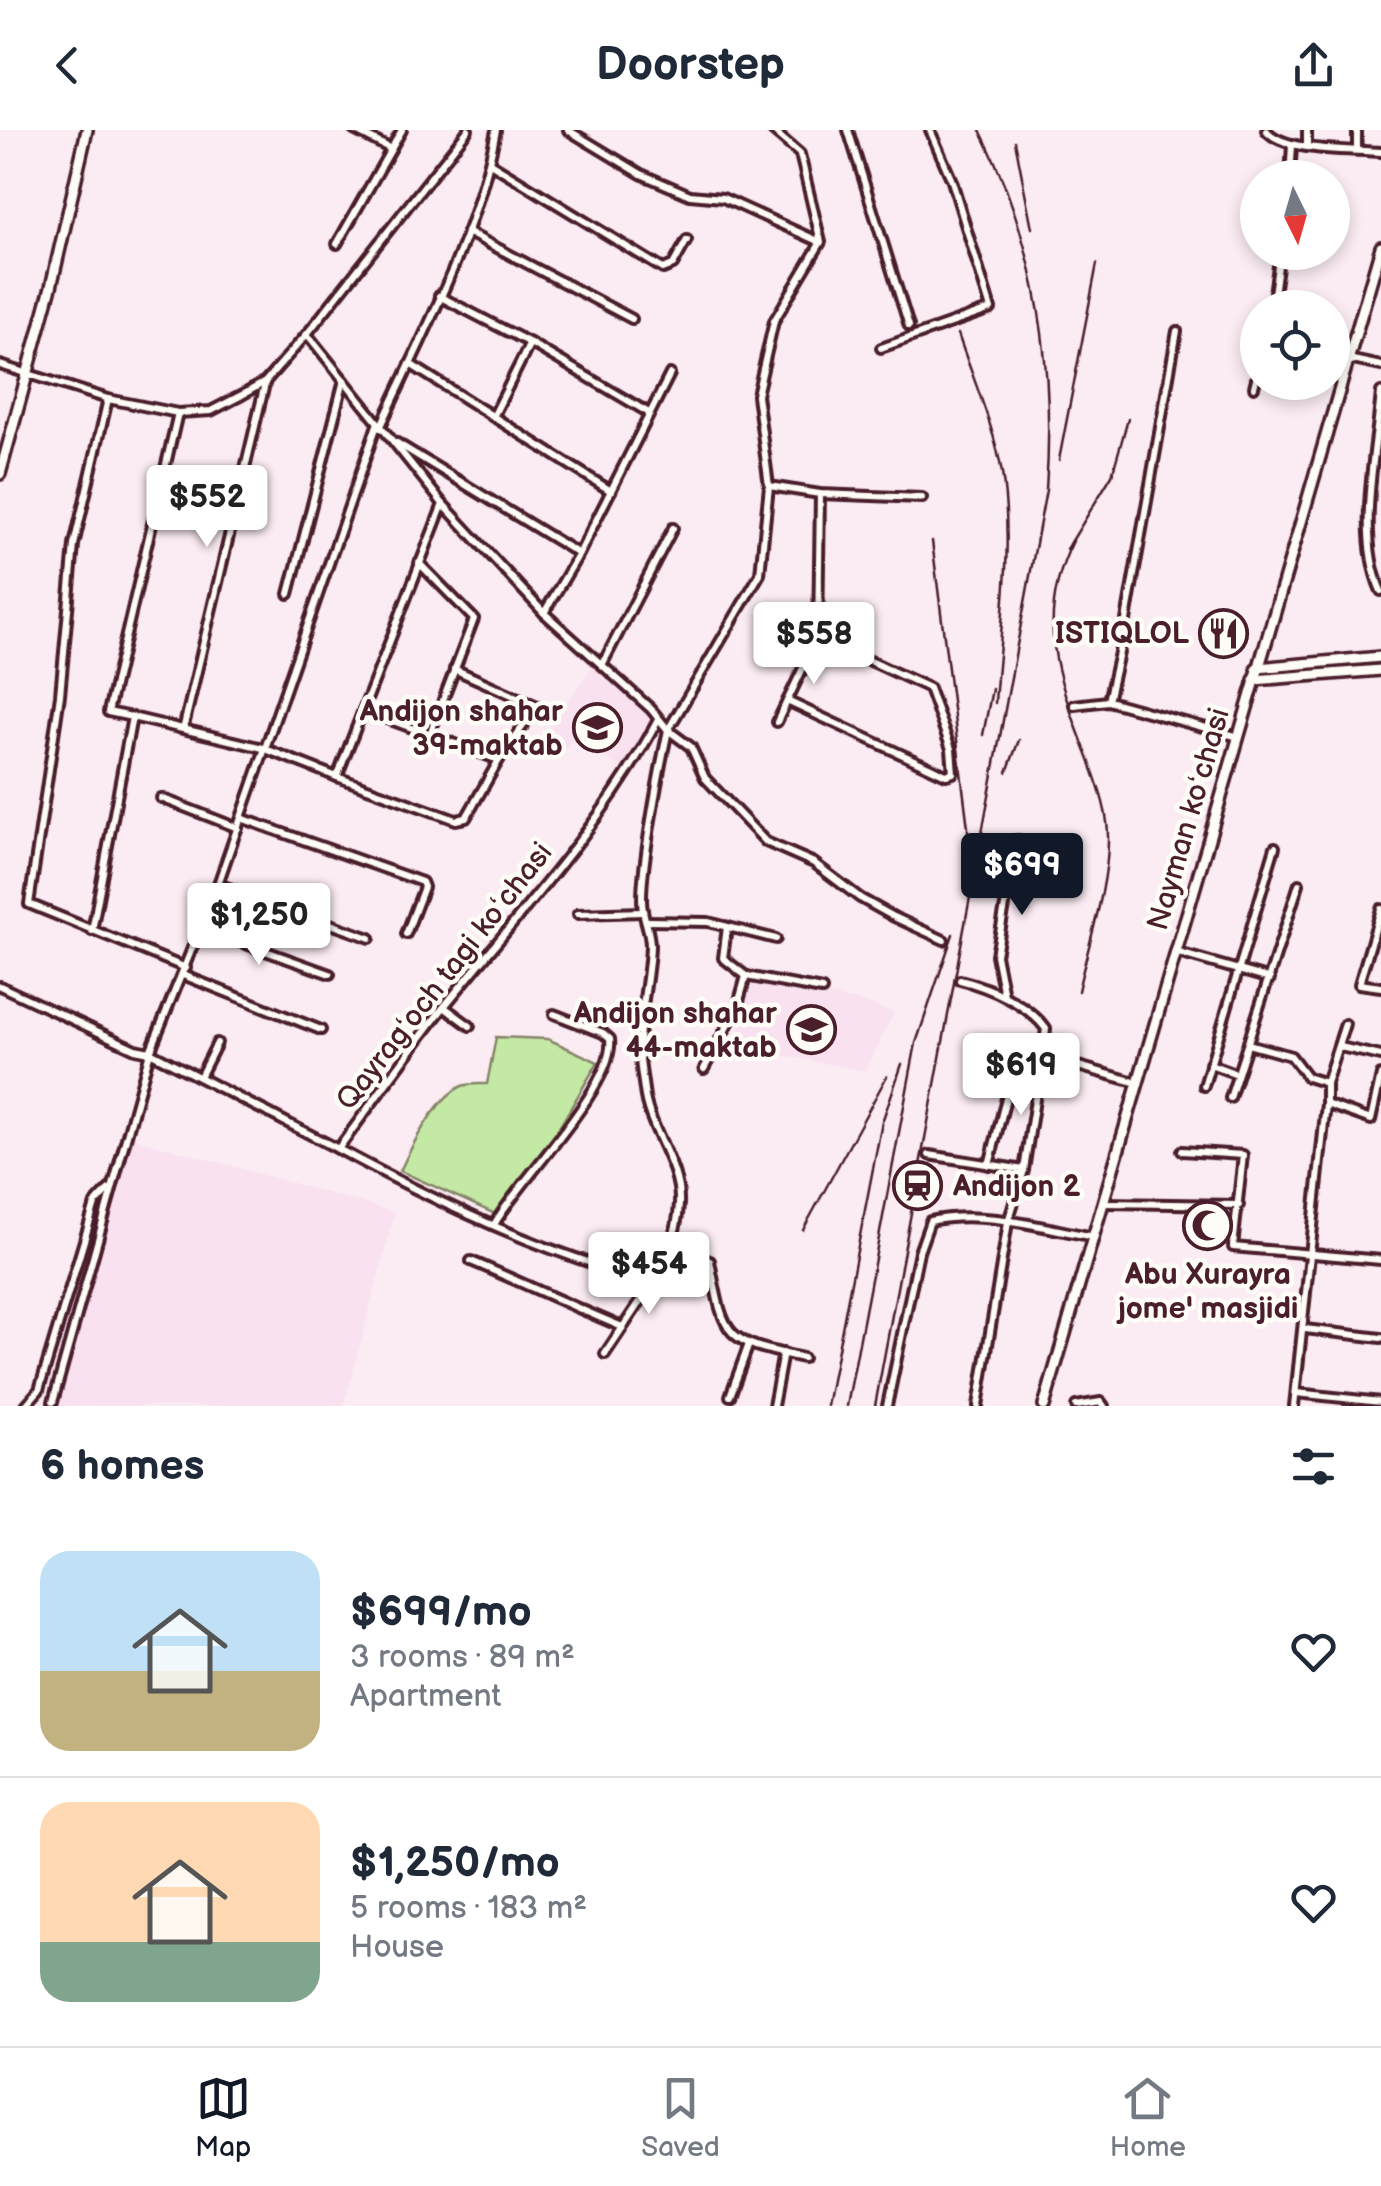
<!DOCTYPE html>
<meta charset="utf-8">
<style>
:root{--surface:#fff;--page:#f2f2f3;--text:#1f2937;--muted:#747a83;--line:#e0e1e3;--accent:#111827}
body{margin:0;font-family:"Balsamiq Sans",sans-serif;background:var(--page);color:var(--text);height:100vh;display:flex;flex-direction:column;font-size:38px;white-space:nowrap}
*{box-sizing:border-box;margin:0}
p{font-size:32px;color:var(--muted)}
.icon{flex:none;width:55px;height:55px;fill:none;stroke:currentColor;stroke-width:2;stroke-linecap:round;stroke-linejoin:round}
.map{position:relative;height:1276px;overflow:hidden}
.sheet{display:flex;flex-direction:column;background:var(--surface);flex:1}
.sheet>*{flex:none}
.needle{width:65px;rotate:175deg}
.tools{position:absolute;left:1240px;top:30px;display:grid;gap:20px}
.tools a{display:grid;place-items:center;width:110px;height:110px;border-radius:50%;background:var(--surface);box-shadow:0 5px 15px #0003;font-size:50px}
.price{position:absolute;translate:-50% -85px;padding:0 22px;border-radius:10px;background:#fff;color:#222;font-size:32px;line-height:65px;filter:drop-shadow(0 2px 5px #0008)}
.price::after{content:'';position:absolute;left:50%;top:60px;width:30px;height:22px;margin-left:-15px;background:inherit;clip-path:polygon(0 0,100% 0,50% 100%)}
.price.current{background:var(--accent);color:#fff}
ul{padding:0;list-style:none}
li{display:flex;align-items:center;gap:30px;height:250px;padding:0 40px}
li+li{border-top:2px solid var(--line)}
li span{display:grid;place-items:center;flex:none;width:280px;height:200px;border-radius:30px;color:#555}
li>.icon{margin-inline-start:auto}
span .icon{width:120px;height:120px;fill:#fffc;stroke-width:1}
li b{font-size:42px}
h2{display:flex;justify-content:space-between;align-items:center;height:120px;padding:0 40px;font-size:42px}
header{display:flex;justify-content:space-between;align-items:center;height:130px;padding:0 40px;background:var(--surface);font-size:45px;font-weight:600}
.menu{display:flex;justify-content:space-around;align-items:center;height:140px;border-top:2px solid var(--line);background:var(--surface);font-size:28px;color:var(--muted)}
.menu a{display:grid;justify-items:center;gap:5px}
.menu .current{color:var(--accent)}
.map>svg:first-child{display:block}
.built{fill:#f9e1f0}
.green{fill:#c3e9a4;stroke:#868468;stroke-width:2.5}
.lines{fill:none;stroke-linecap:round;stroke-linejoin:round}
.street-casing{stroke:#4a1f2b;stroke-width:14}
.secondary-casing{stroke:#4a1f2b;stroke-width:16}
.street{stroke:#fdfcf7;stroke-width:6}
.secondary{stroke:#fdfcf7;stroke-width:9}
.rail{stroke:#4a1f2b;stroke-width:2.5}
.labels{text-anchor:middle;stroke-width:9;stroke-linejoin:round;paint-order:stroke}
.poi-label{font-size:30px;font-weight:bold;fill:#4a1f2b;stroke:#fdfcf7;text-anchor:end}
.street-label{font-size:30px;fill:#4a1f2b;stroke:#fdfcf7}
</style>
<header><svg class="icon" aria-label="back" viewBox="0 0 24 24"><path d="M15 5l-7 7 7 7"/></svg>Doorstep<svg class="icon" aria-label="share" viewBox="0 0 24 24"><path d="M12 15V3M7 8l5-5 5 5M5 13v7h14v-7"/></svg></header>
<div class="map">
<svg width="1381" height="1276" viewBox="0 0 1381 1276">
<rect width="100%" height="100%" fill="#fbecf3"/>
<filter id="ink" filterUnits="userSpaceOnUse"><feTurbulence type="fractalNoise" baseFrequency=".01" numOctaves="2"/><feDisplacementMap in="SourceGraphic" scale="20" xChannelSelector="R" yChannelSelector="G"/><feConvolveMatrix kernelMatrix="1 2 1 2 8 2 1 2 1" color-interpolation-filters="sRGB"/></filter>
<g filter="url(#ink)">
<g class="built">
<path d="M593,536L655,588L627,641L579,611L577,614L570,611L564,621L541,608Z"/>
<path d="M748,849L863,872L894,883L865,941L735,916Z"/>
<path d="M130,1007L395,1082L344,1276H46Z"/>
</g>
<path class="green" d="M496,907L548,909L598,932L553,1008L495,1084L400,1041C412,1015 435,968 462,956C469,953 479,954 487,954Z"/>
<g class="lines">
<defs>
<g id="street">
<path d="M354,0L391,19"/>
<path d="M568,0L641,44L690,65L723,68L820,112"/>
<path d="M848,0L909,196"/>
<path d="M1266,0C1284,23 1351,19 1381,22"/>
<path d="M1307,16V0"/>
<path d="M1357,19V0"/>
<path d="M490,33L663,139L673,135L687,110"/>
<path d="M1290,48L1292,15"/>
<path d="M467,102L632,189"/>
<path d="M337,114L402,0"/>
<path d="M439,166L530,213L649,283"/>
<path d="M1272,178L1280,122"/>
<path d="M1177,201L1125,496L1108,571L1239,607"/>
<path d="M307,204L443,374L544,483L651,579L668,600L691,617L705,648L766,712L814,733L860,768L894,787L944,810"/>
<path d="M881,218L991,179L952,51L930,0"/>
<path d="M1348,229L1381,236"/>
<path d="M410,234L611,361"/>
<path d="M0,235L108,269L178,283L211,281L242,265L265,252L307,204L468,0"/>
<path d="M1254,257L1258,241"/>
<path d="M1381,262C1376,323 1356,405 1381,461"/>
<path d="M108,269L74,415L60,565L29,774L186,838"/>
<path d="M493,287L530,213"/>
<path d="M380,298C424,203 477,104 496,0"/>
<path d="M397,313L579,424"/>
<path d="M769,356L820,364L922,368"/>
<path d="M419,433L474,489L430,604"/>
<path d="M289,464L344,250"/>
<path d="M544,483L579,424L670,244"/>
<path d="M602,535L673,398"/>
<path d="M787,571L946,645L953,643L951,619L929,558L818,507"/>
<path d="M1074,575L1108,571"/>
<path d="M363,580L499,630"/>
<path d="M132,587L263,618L337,647L443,374"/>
<path d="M658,590C602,696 518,785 443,878C407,924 373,972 338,1019C424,1065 509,1107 600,1136C613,1140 631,1149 644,1146C668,1140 678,1095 679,1074C681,1034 648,999 644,960C642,945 639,929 639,914C640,882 649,849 650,816C650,802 645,793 643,780C637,754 661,632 668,600L760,444L769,356L757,265L774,191L821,112L800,24L772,0"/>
<path d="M777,592L818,507L820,364"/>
<path d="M184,596L265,254"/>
<path d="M337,647L456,690L466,688L499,630L537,576L454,539"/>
<path d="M161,668L238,698"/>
<path d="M241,688L422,752L424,757L406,804"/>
<path d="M218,754L370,808"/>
<path d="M1381,779L1359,854L1381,857"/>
<path d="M578,784L643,782"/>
<path d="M648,791L708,792L776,809"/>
<path d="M727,797L723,828L746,846L822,860"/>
<path d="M201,798L330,844"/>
<path d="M92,801L132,587L108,582L178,283"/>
<path d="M229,808L247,763"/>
<path d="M1175,822L1270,849"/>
<path d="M183,845L321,900"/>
<path d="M0,856L135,919L150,922L338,1019"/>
<path d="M1004,865L996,825L1017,710"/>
<path d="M444,877L470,896"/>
<path d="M1248,914L1291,926L1307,947L1326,953V974"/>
<path d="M1340,917L1381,926"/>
<path d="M1043,926L1138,953"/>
<path d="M1210,934L1237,944"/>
<path d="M704,939L737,878L746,846"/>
<path d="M200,947L217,913"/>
<path d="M1326,953L1345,894"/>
<path d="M1204,956L1275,717"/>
<path d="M1230,968L1299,754"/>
<path d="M1182,1021L1243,1025L1233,1117L1381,1130"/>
<path d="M929,1025L1024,1040L1046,899C1028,874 989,857 960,850"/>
<path d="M989,1035L1015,933"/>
<path d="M1105,1073L1239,1075"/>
<path d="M495,1093C520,1050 616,954 610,909L603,903L554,884"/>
<path d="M670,1116L710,1131C725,1211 724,1210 803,1228"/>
<path d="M471,1131C521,1152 569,1175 620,1196"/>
<path d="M1305,1199L1381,1208"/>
<path d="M605,1224L649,1158L654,1141"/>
<path d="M1296,1263L1381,1272"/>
<path d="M730,1266L749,1214"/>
<path d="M53,1272L150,922L218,754L377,295"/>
<path d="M25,1276L39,1260L95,1074L109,1059"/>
<path d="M773,1276L783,1223"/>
<path d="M887,1276L919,1122L930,1091C982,1079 1043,1098 1094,1107"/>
<path d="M978,1276L1008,1092L1024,1040"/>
<path d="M1076,1276L1101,1272L1104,1276"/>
<path d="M1294,1276L1326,974L1371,990L1381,945"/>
</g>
<g id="secondary">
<path d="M0,344L51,157L87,0"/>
<path d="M1257,538L1381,527"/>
<path d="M1254,550L1381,540"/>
<path d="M1044,1276L1381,117"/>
</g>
</defs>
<use href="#street" class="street-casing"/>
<use href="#secondary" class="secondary-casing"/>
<use href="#street" class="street"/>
<use href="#secondary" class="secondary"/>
<g class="rail">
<path d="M1015,11L1032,98"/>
<path d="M958,204C973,249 994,296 1002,343C1014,418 1000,498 995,573"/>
<path d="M1059,330L1097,134"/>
<path d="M932,411L968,698L967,725"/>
<path d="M1073,411C1033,492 1059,551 1089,630C1098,655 1109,683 1108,711C1108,757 1088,815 1078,861"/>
<path d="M1067,419L1112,345L1128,289"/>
<path d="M983,605L992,559"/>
<path d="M1007,642L1019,610"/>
<path d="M803,1100L887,946"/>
<path d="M827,1276L882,992L902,934"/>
<path d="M847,1276L916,913L953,804"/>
<path d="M875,1276L1046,360C1055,235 1037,113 980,0"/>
</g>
</g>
</g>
<defs>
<symbol id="restaurant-ring" viewBox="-11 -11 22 22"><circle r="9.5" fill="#fdfcf7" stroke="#4a1f2b" stroke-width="1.5"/><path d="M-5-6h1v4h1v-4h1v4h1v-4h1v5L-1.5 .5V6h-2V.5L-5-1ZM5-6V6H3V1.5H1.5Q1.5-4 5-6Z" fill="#4a1f2b"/></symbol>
<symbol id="school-ring" viewBox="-11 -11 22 22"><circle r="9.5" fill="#fdfcf7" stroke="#4a1f2b" stroke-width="1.5"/><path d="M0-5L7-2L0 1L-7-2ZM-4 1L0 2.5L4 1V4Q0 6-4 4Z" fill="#4a1f2b"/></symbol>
<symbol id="station-ring" viewBox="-11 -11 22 22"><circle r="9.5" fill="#fdfcf7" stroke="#4a1f2b" stroke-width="1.5"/><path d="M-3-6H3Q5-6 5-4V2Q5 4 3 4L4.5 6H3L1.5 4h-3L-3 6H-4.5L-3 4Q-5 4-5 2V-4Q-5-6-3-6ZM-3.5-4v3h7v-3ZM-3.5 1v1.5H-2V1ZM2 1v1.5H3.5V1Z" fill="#4a1f2b"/></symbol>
<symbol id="mosque-ring" viewBox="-11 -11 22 22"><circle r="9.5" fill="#fdfcf7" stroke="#4a1f2b" stroke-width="1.5"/><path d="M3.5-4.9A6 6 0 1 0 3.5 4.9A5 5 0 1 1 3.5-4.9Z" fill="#4a1f2b"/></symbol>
</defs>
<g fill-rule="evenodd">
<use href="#restaurant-ring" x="1196" y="476" width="55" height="55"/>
<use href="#school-ring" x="570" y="570" width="55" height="55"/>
<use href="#school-ring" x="784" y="872" width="55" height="55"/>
<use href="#station-ring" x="890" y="1028" width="55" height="55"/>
<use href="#mosque-ring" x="1180" y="1068" width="55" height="55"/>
</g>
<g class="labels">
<g class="poi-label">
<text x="1189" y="513">ISTIQLOL</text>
<text x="563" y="591">Andijon shahar<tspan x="563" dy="34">39-maktab</tspan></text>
<text x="777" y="893">Andijon shahar<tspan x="777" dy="34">44-maktab</tspan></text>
<text x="953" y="1066" text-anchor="start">Andijon 2</text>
<text x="1208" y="1154" text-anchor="middle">Abu Xurayra<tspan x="1208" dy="34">jome' masjidi</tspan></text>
</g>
<g class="street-label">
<text transform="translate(1188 689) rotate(-74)" y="10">Nayman koʻchasi</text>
<text transform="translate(444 846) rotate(-52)" y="10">Qayragʻoch tagi koʻchasi</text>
</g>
</g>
</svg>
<div class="tools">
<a><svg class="needle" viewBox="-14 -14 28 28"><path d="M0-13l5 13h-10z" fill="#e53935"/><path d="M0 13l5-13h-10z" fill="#747a83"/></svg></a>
<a><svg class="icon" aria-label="locate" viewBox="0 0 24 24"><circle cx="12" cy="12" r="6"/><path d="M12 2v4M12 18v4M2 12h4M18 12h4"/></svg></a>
</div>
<b class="price" style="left:207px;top:420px">$552</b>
<b class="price" style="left:814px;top:557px">$558</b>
<b class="price current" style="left:1022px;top:788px">$699</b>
<b class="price" style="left:259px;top:838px">$1,250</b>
<b class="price" style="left:1021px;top:988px">$619</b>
<b class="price" style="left:649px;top:1187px">$454</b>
</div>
<section class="sheet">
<h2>6 homes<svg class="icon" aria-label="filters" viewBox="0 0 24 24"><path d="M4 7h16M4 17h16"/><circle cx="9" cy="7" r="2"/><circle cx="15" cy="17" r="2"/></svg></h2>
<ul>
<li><span style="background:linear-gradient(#bfe0f5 60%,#c2b280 0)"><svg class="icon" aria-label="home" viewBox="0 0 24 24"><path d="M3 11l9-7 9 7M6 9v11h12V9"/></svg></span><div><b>$699/mo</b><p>3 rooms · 89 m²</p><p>Apartment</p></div><svg class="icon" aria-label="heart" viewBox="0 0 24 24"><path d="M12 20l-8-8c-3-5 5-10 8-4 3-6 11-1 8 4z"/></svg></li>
<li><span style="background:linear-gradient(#ffd9b3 70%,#7fa58c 0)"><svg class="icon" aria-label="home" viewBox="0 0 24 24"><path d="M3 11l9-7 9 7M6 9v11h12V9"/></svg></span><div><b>$1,250/mo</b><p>5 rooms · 183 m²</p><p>House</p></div><svg class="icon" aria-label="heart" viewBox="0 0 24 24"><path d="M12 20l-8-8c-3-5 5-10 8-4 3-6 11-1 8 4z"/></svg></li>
</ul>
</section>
<nav class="menu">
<a class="current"><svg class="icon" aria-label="map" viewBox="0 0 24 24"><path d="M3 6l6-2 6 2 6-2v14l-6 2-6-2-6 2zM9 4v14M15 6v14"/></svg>Map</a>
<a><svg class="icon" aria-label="saved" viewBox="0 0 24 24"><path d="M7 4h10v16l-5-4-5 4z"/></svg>Saved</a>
<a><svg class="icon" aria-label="home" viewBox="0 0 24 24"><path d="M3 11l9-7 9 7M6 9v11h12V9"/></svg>Home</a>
</nav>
